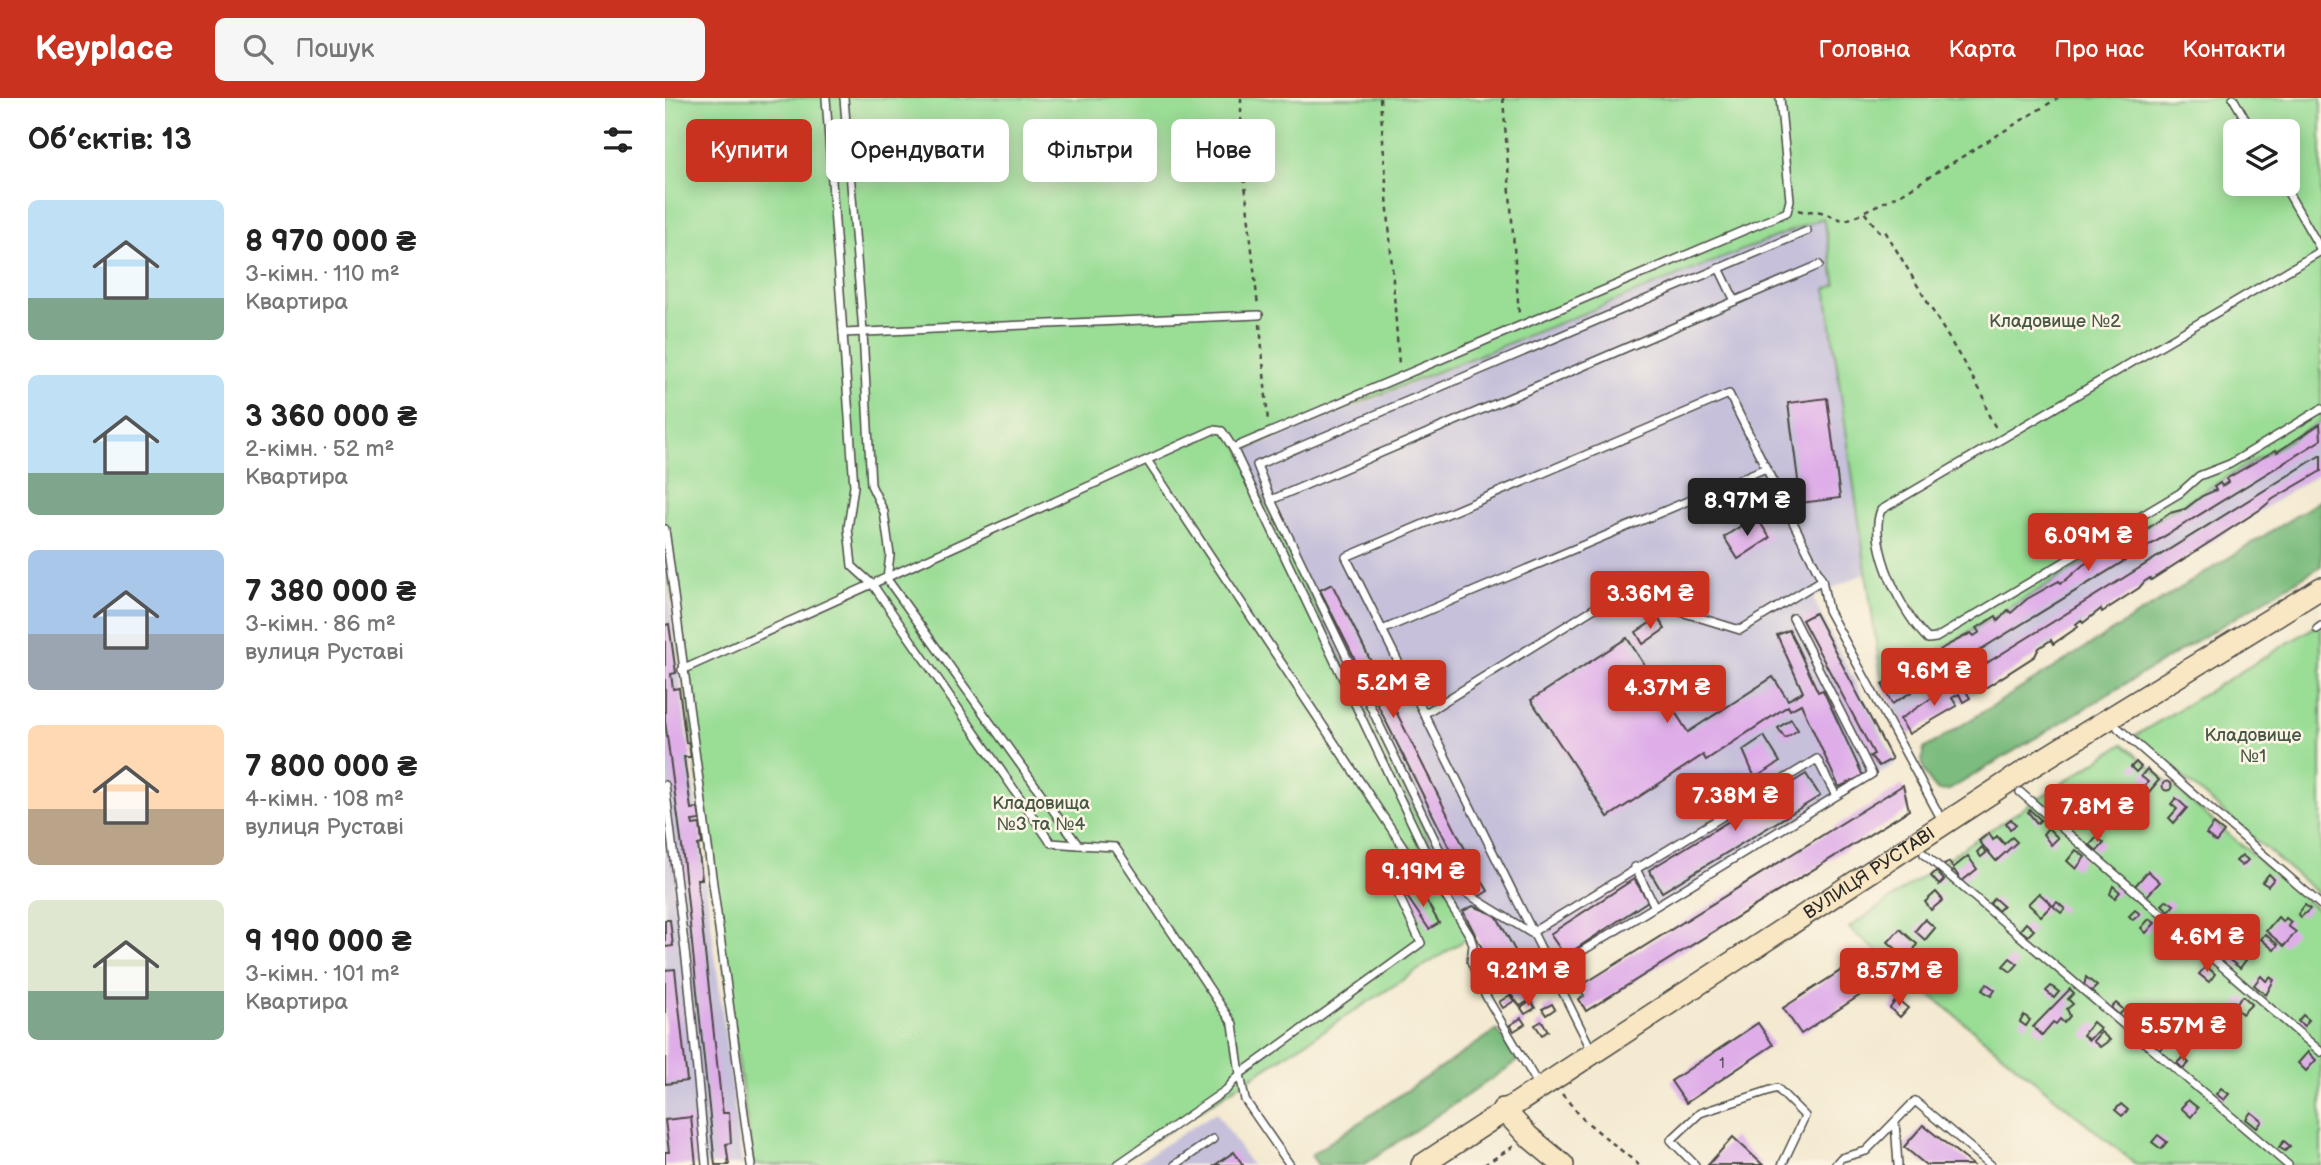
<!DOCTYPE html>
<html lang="uk">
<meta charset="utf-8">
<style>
:root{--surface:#fff;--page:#f6f6f6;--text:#222;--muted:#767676;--accent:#c8321e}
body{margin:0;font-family:"Balsamiq Sans",sans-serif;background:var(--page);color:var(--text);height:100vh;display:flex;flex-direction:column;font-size:26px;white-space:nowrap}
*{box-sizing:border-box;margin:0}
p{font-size:23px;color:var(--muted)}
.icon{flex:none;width:38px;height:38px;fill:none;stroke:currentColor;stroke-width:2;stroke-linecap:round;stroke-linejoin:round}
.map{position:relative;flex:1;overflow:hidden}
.drawer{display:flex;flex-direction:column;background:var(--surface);width:665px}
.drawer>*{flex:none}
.guide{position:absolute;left:21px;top:21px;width:665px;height:63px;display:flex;gap:14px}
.tools{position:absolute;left:1558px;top:21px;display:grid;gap:14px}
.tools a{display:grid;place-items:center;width:77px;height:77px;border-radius:10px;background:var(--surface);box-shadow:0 4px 18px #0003;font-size:35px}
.price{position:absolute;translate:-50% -60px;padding:0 16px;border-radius:7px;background:var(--accent);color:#fff;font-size:23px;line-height:46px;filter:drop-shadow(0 2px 4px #0008)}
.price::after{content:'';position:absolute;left:50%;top:42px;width:21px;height:16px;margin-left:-10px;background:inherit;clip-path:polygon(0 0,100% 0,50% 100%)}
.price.current{background:#222;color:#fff}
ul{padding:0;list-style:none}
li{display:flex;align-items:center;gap:21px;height:175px;padding:0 28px}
li span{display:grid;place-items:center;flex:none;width:196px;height:140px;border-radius:10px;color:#555}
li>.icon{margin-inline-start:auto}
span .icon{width:84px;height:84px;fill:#fffc;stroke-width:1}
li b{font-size:30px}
h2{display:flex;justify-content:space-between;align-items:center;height:84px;padding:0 28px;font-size:30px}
.pill{padding:0 24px;border-radius:10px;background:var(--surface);box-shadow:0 4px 18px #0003;font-size:24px;line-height:63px}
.pill.current{background:var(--accent);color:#fff}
header{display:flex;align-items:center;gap:42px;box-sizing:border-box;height:98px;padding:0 35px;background:var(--accent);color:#fff}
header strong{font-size:33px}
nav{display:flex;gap:38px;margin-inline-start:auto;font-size:24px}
.search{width:490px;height:63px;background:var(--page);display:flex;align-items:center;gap:18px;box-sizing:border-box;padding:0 24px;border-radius:10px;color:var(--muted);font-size:26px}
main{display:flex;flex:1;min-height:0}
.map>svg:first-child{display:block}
.industrial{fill:#c6c0da}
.green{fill:#9add95;stroke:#628460;stroke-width:2;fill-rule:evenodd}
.forest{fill:#7bbc7e;stroke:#537454;stroke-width:2}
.building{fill:#dfaee9}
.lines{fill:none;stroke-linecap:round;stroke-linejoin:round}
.lane-casing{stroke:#494844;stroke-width:10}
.secondary-casing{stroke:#494844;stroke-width:24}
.path{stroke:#494844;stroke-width:2.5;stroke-dasharray:5 5;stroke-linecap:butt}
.lane{stroke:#fff;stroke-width:7}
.secondary{stroke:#f9e7c3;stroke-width:21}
.labels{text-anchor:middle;stroke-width:5;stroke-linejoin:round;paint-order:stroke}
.number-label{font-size:14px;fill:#584c5a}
.park-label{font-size:18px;fill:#475846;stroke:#fcf5e5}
.street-label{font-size:18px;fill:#2b2b2b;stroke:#fcf5e5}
</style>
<header>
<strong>Keyplace</strong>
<div class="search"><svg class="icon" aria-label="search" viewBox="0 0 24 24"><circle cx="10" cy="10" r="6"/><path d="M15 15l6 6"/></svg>Пошук</div>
<nav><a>Головна</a><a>Карта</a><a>Про нас</a><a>Контакти</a></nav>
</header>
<main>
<section class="drawer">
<h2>Об’єктів: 13<svg class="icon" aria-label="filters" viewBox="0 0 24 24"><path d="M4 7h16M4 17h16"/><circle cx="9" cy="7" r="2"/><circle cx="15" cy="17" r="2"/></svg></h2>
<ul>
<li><span style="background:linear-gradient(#bfe0f5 70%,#7fa58c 0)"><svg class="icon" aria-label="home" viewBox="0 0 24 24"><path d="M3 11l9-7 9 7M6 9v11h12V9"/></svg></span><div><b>8 970 000 ₴</b><p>3-кімн. · 110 m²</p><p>Квартира</p></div></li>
<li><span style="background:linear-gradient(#bfe0f5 70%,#7fa58c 0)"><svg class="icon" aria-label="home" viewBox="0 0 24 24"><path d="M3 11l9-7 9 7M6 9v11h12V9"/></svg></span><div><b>3 360 000 ₴</b><p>2-кімн. · 52 m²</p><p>Квартира</p></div></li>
<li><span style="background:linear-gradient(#a9c7e8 60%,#9aa5b1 0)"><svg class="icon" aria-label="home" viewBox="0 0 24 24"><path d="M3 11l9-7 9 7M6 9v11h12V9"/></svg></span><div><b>7 380 000 ₴</b><p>3-кімн. · 86 m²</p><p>вулиця Руставі</p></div></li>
<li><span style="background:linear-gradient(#ffd9b3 60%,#b9a48a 0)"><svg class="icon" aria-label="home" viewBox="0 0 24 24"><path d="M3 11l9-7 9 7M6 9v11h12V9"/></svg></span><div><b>7 800 000 ₴</b><p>4-кімн. · 108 m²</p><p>вулиця Руставі</p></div></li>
<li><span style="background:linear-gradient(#dfe7d0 65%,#7fa58c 0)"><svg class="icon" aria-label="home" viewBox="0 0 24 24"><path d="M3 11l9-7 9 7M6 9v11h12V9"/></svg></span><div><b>9 190 000 ₴</b><p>3-кімн. · 101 m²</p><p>Квартира</p></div></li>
</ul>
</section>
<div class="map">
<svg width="1656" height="1067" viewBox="0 0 1656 1067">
<rect width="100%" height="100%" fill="#fcf5e5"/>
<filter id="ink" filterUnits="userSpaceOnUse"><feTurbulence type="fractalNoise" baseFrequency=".0143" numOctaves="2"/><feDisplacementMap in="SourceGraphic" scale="14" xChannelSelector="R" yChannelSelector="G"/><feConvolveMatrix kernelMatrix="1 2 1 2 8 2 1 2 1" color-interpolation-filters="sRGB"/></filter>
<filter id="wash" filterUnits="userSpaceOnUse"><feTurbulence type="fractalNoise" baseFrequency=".00686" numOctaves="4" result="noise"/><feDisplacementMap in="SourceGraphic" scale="28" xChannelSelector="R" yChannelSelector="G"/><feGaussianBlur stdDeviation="1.57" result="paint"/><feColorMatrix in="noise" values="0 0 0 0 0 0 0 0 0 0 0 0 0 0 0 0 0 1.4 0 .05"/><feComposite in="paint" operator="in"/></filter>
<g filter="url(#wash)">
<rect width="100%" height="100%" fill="#f4ead1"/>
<g class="industrial">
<path d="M1158,119L1171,188L1161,191L1200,475L1148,500L1231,665L870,885L831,818L808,807L796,815L576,355Z"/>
<path d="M1656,323V374L1244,637L1217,586Z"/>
<path d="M0,466L77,1067H0Z"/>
<path d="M551,1014L586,1067H468Z"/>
</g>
<g class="green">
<path d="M0,0H1656V323L1217,586L1161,191L1171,187L1158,120L601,342L576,355L809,836L450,1067H88L0,448ZM1570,33H1622V86H1570Z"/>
<path d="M1656,525V798L1470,638Z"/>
<path d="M1458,646L1656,815V1067H1472L1184,830L1302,747Z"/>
</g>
<g class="forest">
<path d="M1656,402V468L1284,692L1273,693C1261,680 1254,669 1259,651Z"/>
<path d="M832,932L853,963L698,1067H653L646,1057Z"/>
</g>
<g id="blocks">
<g class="building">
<path d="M1162,300L1175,400L1136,405L1123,305Z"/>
<path d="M1655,326L1656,342L1227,606L1217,586L1268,556L1271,561L1278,557L1275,552L1281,548L1306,535L1309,538L1315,534L1312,530L1331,518L1333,523L1343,512L1346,515L1362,501L1394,483L1395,485L1401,482L1418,467L1443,452L1445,455L1451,451L1449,448L1468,437L1469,440L1505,415L1520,411L1537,398L1551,392L1549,389L1555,385L1557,388L1563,384L1561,381L1611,352L1612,354Z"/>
<path d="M1656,357V373L1608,401L1596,411L1486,482L1485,480L1479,484L1474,490L1437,514L1436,511L1418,525L1416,522L1411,526L1413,529L1388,546L1386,542L1374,550L1370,558L1320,590L1309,573Z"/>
<path d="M1091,418L1105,440L1073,461L1059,439Z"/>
<path d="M667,486L800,751L788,757L655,492Z"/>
<path d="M1150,515L1227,661L1214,668L1205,658L1209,656L1137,522Z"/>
<path d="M993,520L1000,531L978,546L971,534Z"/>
<path d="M4,526L11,575L6,576L8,591L14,590L21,645L24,644L26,659H19L26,711L33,710L35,722L27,723L28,727L35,726L37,746L33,747L37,781H32L56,1001L58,1015H64L66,1045L61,1046L64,1067H50L17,749L0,623V527Z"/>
<path d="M1124,532L1153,594L1158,592L1198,678L1174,689L1136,606L1125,612L1123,608L1041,662L1038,657L943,719L866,602L962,540L1023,634L1108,579L1123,602L1138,594L1112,537Z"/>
<path d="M1294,582L1305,600L1298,604L1294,596L1287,600L1292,608L1244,636L1235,621Z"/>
<path d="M1126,621L1133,632L1120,640L1113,630Z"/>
<path d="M1099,638L1115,664L1090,680L1078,652Z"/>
<path d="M1471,664L1476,669L1471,674L1466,669Z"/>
<path d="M1482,671L1494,682L1484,694L1478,690L1483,684L1476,678Z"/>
<path d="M1141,676L1155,698L997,794L984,772Z"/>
<circle cx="1502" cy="688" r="4.5"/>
<path d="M1238,687L1244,712L921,913L914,901L919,898L914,889Z"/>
<path d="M1511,700L1522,710L1509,725L1504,720L1512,711L1506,706Z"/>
<path d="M1365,712L1376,722L1372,725L1363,714Z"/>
<path d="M1346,721L1351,727L1345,731L1341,725Z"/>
<path d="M1549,726L1559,734L1551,744L1541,736Z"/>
<path d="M1383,730L1393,740L1386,747L1378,736Z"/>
<path d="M1324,735L1328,742L1332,738L1339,746L1347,739L1352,744L1331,763L1314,743Z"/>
<path d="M1432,739L1439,745L1432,753L1425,747Z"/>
<path d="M1317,749L1321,755L1316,759L1312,754Z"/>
<path d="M799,752L823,793L813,799L787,759Z"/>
<path d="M1411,752L1420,759L1411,771L1402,763Z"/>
<path d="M1577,757L1583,762L1577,768L1571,763Z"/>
<path d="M1303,758L1312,771L1297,783L1289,772L1284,775L1278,768L1284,764L1288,770Z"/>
<path d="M1271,773L1279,782L1274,787L1266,778Z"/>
<path d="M1483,773L1495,784L1481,799L1469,789Z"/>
<path d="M1604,776L1609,781L1603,788L1597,784Z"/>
<path d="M969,781L983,803L900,858L885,836Z"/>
<path d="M1448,788L1455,794L1450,800L1445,796Z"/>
<path d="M750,790L756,799L758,797L774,825L764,831L741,797Z"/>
<path d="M1271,794L1278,802L1266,812L1260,804Z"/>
<path d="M1374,795L1387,807L1376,818L1363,806Z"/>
<path d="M1329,800L1338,808L1333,813L1325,805Z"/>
<path d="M1502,802L1509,807L1504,813L1497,807Z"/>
<path d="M1392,804L1400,811L1396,815L1388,808Z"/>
<path d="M1640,807L1645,811L1636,819L1633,816Z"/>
<path d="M808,808L831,817L852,856L854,864L846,868L852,882L842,889L834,866L827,870L798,813Z"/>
<path d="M1470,812L1475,816L1468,822L1464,818Z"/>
<path d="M1613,819L1618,824L1621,820L1626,824L1623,828L1631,834L1619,848L1601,833Z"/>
<path d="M1260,821L1270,830L1260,842L1250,833Z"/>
<path d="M1484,821L1490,825L1481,835L1476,830Z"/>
<path d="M0,822H5L8,848L0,849Z"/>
<path d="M1361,825L1369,832L1363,838L1355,832Z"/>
<path d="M1235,831L1252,846L1244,862L1223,844Z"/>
<path d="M1600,836L1613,847L1609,852L1596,841Z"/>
<path d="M1513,846L1520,852L1516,858L1509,852Z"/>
<path d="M1572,848L1584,858L1575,870L1562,860Z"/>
<path d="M1345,860L1353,866L1346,874L1338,868Z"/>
<path d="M1257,861L1264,868L1260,873L1252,867Z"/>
<path d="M1186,866L1203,892L1136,936L1118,910Z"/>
<path d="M1541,868L1550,876L1544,884L1534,876Z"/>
<path d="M10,871L22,983L0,986V872Z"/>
<path d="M1596,878L1601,883L1605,879L1609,882L1601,897L1589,887Z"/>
<path d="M1421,879L1432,888L1426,894L1419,888Z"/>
<path d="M853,883L865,902L855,908L841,891Z"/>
<path d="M1322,886L1330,892L1326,898L1317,892Z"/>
<path d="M1386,888L1394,894L1389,900L1381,893Z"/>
<path d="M1405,891L1409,895L1403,901L1408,906L1402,911L1405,918L1399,925L1395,921L1391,926L1388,924L1377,937L1368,929Z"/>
<path d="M845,897L849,903L838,910L834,904Z"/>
<path d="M1578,898L1587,906L1577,916L1568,908Z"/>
<path d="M1232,901L1243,910L1235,919L1225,910Z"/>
<path d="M866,903L870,910L860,916L856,910Z"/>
<path d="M1451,905L1459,912L1454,917L1446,910Z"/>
<path d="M887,906L890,911L881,917L877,911Z"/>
<path d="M1359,917L1365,922L1361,928L1355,924Z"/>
<path d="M1638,917L1644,922L1639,928L1633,923Z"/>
<path d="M856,920L860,926L849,933L845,927Z"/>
<path d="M877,923L883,933L877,937L870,927Z"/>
<path d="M1428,924L1435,930L1424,942L1418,937Z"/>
<path d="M1093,925L1108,947L1021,1005L1006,983Z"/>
<path d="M1436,934L1445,942L1435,949L1428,943Z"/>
<path d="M1487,936L1493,940L1496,937L1502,944L1493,954L1480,939Z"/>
<path d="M1643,954L1651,962L1641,973L1633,965Z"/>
<path d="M1518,959L1524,965L1518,971L1512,965Z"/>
<path d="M1556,990L1564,996L1559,1002L1551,996Z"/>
<path d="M1523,1002L1533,1010L1526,1019L1516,1010Z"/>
<path d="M1456,1006L1463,1012L1457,1018L1450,1012Z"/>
<path d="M1586,1014L1597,1023L1592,1030L1581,1021Z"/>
<path d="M26,1019L31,1067H0V1054H4L0,1022Z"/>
<path d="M1258,1027L1308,1067H1261L1239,1049Z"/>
<path d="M1493,1037L1502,1044L1496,1051L1487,1044Z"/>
<path d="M1068,1039L1098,1067H1043Z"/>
<path d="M1619,1043L1625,1048L1620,1053L1614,1049Z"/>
<path d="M569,1054L578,1067H550Z"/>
</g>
</g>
</g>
<g filter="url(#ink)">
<use href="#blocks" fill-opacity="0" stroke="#494844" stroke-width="2"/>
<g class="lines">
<defs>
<g id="lane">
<path d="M161,0L189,388L183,430L187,468L208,487L386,745L413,747"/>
<path d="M179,0L198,234L206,387L219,414L225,457L222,481L413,747L450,749L568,926L575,976L561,992L452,1067"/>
<path d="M1568,0L1587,33"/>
<path d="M1618,86L1656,152"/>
<path d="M1656,153L1216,412C1202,446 1238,518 1263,541L1271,540L1515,395L1534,378L1565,366L1656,311"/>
<path d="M1154,167L606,402L793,790L866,835L1152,661L1170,696"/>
<path d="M1054,170L1070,203"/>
<path d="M178,235L594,217"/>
<path d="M482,362L749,765L765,773L805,838L808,847L806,863L818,893L874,988"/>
<path d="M606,402L592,367L1142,133"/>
<path d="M0,431L86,1067"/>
<path d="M1652,531L1656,528"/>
<path d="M717,532L1101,370"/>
<path d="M17,572L548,332L557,333L568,350"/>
<path d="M759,616L954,495L1075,532L1157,482"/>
<path d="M1453,630L1656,807"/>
<path d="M0,687L23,878L41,1067"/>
<path d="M1355,694L1656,954"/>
<path d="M1259,756L1623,1067"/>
<path d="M970,769L989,807"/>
<path d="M904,861L1207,676L1128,520"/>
<path d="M927,953L681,459L1064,296L1157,482L1163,512L1278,724"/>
<path d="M1230,1024L1233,1067"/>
<path d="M510,1067L548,1041"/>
<path d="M625,1067L580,1002L575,976L756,845L733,796L765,773L762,757L568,350L1122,114L1125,102L1115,0"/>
<path d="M1030,1067L1006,1042L1035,1015L1112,990L1140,1018L1117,1067"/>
<path d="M1170,1067L1176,1060L1201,1053L1250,1003L1326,1067"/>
</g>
<g id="secondary">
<path d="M838,1011L863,1038L898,1067"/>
<path id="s1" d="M757,1067L1369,667L1656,490"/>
</g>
</defs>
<use href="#lane" class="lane-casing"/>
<use href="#secondary" class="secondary-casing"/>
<g class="path">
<path d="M576,0V48L593,209"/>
<path d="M715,0L734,267"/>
<path d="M838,0L854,217"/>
<path d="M1133,112C1141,115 1148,112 1156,114C1178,121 1175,127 1199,114L1214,133H1220L1319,299L1322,314L1332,332"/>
<path d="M1200,113L1238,95L1393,0"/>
<path d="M595,226L603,324"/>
<path d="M897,996L918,1021L974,1067"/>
<path d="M819,1067L849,1048"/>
</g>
<use href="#lane" class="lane"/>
<use href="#secondary" class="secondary"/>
</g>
</g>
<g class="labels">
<g class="number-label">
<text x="1057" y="970">1</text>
</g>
<g class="park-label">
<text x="1390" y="229">Кладовище №2</text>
<text x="1588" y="643">Кладовище<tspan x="1588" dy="21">№1</tspan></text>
<text x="376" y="711">Кладовища<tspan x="376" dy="21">№3 та №4</tspan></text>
</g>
<g class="street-label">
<text dy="6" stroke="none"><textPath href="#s1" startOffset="534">ВУЛИЦЯ РУСТАВІ</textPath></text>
</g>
</g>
</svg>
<div class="tools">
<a><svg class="icon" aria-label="layers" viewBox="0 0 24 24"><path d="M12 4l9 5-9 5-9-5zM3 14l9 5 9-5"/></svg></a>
</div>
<b class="price current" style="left:1082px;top:440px">8.97M ₴</b>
<b class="price" style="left:1423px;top:475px">6.09M ₴</b>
<b class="price" style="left:985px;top:533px">3.36M ₴</b>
<b class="price" style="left:1269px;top:610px">9.6M ₴</b>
<b class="price" style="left:728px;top:622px">5.2M ₴</b>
<b class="price" style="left:1002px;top:627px">4.37M ₴</b>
<b class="price" style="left:1070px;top:735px">7.38M ₴</b>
<b class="price" style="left:1432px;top:746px">7.8M ₴</b>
<b class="price" style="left:758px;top:811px">9.19M ₴</b>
<b class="price" style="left:1542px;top:876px">4.6M ₴</b>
<b class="price" style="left:863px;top:910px">9.21M ₴</b>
<b class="price" style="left:1234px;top:910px">8.57M ₴</b>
<b class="price" style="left:1518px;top:965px">5.57M ₴</b>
<div class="guide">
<a class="pill current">Купити</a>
<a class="pill">Орендувати</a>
<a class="pill">Фільтри</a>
<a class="pill">Нове</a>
</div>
</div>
</main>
